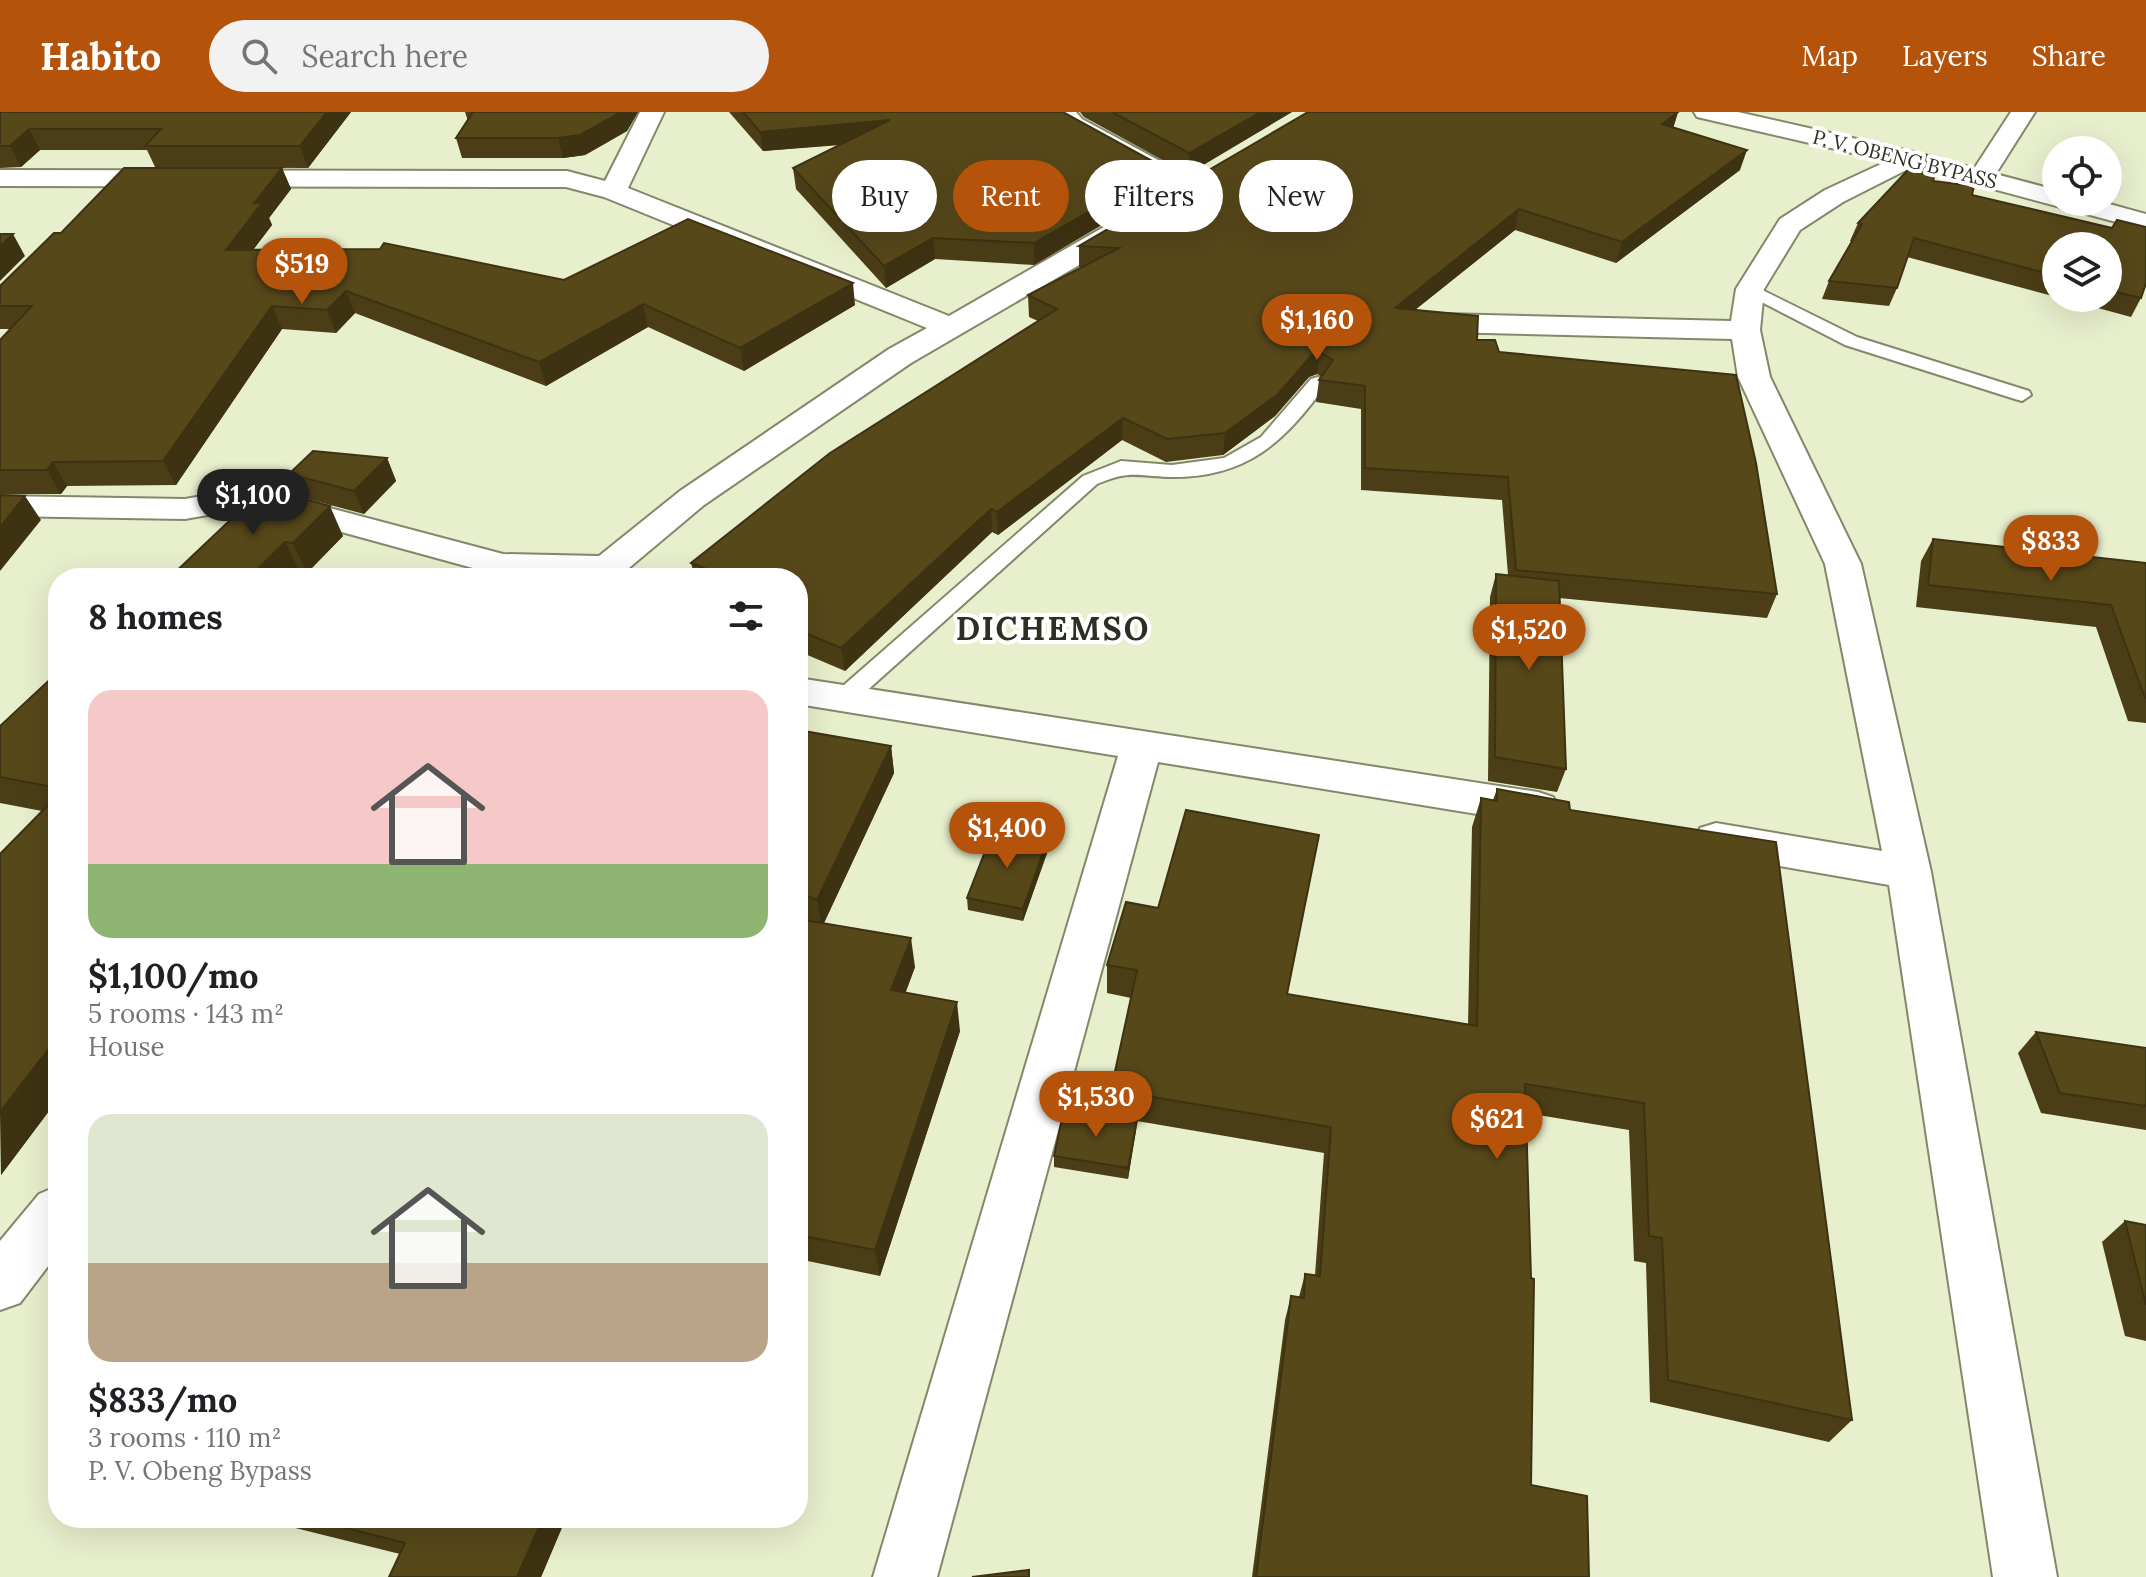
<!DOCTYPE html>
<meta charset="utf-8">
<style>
:root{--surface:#fff;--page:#f2f2f2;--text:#202124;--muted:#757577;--accent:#b45309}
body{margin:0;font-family:Lora,serif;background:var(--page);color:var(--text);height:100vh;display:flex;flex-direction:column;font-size:30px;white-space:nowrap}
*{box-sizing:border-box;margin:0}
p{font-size:26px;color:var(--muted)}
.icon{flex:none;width:44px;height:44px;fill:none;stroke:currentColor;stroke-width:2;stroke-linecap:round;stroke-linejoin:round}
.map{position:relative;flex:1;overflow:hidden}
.side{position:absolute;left:48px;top:456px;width:760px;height:960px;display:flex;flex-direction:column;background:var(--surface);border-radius:32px;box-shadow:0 8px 32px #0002}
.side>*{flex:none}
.hud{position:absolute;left:832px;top:48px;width:760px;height:72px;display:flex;gap:16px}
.controls{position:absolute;left:2042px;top:24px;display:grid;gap:16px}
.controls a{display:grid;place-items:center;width:80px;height:80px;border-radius:50%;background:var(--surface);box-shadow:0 8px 32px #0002;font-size:40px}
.price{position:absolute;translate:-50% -68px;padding:0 18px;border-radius:28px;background:var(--accent);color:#fff;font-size:26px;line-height:52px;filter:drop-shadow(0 2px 4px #0008)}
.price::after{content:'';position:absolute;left:50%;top:48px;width:24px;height:18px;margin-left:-12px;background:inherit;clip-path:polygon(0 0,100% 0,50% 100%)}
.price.selected{background:#222;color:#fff}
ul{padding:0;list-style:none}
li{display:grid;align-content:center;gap:16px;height:424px;padding:0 40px}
li span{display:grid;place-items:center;height:248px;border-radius:24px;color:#555}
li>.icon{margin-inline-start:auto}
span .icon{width:144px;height:144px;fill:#fffc;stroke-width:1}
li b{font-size:34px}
h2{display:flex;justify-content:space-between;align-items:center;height:96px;padding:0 40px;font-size:34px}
.tag{padding:0 28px;border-radius:36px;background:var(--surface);box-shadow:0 8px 32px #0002;font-size:28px;line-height:72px}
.tag.selected{background:var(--accent);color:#fff}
header{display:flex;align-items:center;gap:48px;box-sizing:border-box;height:112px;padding:0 40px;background:var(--accent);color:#fff}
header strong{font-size:38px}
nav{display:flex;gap:44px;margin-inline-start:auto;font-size:28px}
.search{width:560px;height:72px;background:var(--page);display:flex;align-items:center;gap:20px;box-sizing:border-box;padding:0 28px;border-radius:44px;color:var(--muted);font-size:30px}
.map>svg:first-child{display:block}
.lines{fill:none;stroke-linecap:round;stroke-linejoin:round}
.service-casing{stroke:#828869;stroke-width:4}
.minor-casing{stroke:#828869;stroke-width:4}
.trunk-casing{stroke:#828869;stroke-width:4}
.service{fill:#fff;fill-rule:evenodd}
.minor{fill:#fff;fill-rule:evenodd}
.trunk{fill:#fff;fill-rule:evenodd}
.wall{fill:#4b3e16}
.shaded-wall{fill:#3d3212}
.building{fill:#57481a;stroke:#3d3212;stroke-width:2}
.labels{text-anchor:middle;stroke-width:8;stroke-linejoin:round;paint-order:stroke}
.far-street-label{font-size:20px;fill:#2c2f22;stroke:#fff}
.district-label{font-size:32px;font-weight:bold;letter-spacing:2px;fill:#2c2f22;stroke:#fff}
</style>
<header>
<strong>Habito</strong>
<div class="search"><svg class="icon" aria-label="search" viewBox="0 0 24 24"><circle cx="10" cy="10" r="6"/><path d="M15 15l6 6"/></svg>Search here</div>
<nav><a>Map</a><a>Layers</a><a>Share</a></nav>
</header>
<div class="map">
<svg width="2146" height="1465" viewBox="0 0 2146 1465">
<rect width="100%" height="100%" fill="#e8efcd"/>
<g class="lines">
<defs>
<g id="service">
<path d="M1750,172L1857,225L2029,279L2031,283L2022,289L2015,287L1845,233L1744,181L1741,177L1744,173Z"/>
<path d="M1318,265L1327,271C1285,330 1247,366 1170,365C1135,364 1131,358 1097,372L852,592H836L832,586L836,580L1083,364L1121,349L1172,353L1224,346L1261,325L1311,267Z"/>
</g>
<g id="minor">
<path d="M640,0H664L628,76L949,204L1121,105H1141L1145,111L1141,117L911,251L704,393L617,466L502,464L276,402L219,401L185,407L0,404V384L185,387L219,381L277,382L503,442L599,444L680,379L889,237L927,216L604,85L566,75L0,74V58L567,59L605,69Z"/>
<path d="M1051,0H1076L1082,7L1199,70L1203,76L1199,82H1181L1064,17Z"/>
<path d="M2011,0H2035L1990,71H1972L1968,66Z"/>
<path d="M1909,39L1918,42L1922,47L1918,52L1843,90L1800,118L1764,177L1760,218L1770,265L1861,452L1931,760L2057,1465H1993L1889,773L1716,743L1700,738L1694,727L1700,716L1716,711L1882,739L1825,452L1738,265L1732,227L1444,220L1433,217L1429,211L1433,205L1444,202L1731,209L1736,177L1780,107L1825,78Z"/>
<path d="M798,566L1538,680L1553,685L1560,696L1553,707L1538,712L1158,650L937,1465H873L1118,644L798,592Z"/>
<path d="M58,1074V1141L20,1191L0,1198V1129L39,1082Z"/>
</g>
<path id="trunk" d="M1694,0H1738L1909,39L2056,78V90H2102L2146,102V118L1904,53L1697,5Z"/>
</defs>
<use href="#service" class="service-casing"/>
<use href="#minor" class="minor-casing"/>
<use href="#trunk" class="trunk-casing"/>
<use href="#service" class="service"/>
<use href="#minor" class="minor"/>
<use href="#trunk" class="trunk"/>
</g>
<g class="wall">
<path d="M0,0H351L308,56L155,55L147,38H40L21,55L0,56Z"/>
<path d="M465,0H638L627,19L585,43L563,46H462L456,26L468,9Z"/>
<path d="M729,0H1063L1164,76L1034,153L935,147L886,176L796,77L793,56L841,33L763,39Z"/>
<path d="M1080,0H1292L1188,62L1084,5Z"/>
<path d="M1678,0L1673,16L1740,58L1616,151L1515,118L1415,198L1477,228L1499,240L1777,482L1767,506L1559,486L1566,657L1557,680L1488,669L1490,485L1496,462L1508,463L1502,388L1361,378V297L1316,290L1319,268L1322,265L1317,262L1309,265L1275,304L1223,343L1166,350L1122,328L998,423L992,420L845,559L798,539V466H695L691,451L1038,209L1029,205L1028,183L1082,155H1079V134Z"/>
<path d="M1923,42L1940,47L1933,69L1974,74L1972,83L2112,116L2117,108L2146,115V171L2141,186L2131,205L2061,186H2108V134H2056V185L1907,145L1897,176L1889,194L1822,187L1829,169L1852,130L1850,129L1858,111Z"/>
<path d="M282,56L291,77L269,106L272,113L253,138L564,168L855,193L744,259L648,215L546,274L355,201L336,221L282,217L176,373L67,374L61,382H0V228L10,217H0V174L61,121Z"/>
<path d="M387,346L396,369L364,402L300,385L289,362Z"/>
<path d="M264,376L343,424L307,461L300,460L294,466Z"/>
<path d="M1933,427L2146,451V611L2128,609L2096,515L1916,495L1921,449Z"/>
<path d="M58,560V987L1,1063L0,742L42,699L0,691V614Z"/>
<path d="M798,618L891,634L894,661L824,811L915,855L905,881L960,919L880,1164L798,1147V807L809,809L798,804Z"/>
<path d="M1497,677L1570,698L1852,1308L1829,1330L1650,1290L1646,1151L1634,1149L1629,1018L1526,1001L1531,1373L1589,1465H1252L1285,1208L1291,1184L1299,1185L1305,1162L1315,1163L1324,1041L1137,1009L1128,1067L1054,1055V1044L1110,1004L1111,978L1131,886L1107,881V853L1468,913L1472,715L1481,686L1493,688Z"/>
<path d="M1047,729V741L1023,809L968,798L967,786Z"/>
<path d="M2036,920L2146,936V1018L2041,1001L2018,941Z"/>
<path d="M2125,1109L2146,1113V1229L2125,1224L2102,1130Z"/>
<path d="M255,1406H566L541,1465L400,1442Z"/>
</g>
<g class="shaded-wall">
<path d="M327,0H351L308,56L300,34Z"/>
<path d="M621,0H638L627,19L585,43L563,46L558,26Z"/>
<path d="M1261,0H1292L1188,62L1189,41Z"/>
<path d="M1678,0L1672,20L1662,12Z"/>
<path d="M890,8L892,28L763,39L760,20Z"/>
<path d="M29,17L40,38L21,55L10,34Z"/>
<path d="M1747,38L1740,58L1616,151L1622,130Z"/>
<path d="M282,56L291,77L269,106L272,113L236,160L226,138L254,91Z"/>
<path d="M1165,56L1164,76L1034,153V131Z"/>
<path d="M1519,97L1515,118L1391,217L1395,196Z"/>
<path d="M13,122L25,144L0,169V134Z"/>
<path d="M933,126L935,147L886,176L884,154Z"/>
<path d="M853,171L855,193L744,259L740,236Z"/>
<path d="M346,179L355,201L336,221L327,198Z"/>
<path d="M643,192L648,215L546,274L539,250Z"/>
<path d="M272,194L282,217L176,373L163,349Z"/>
<path d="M1320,240L1317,262L1309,265L1275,304L1223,343L1225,321L1312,243Z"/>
<path d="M1123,306L1122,328L998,423L997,400Z"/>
<path d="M387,346L396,369L364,402L354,379Z"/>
<path d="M53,350L67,374L61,382L47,358Z"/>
<path d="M25,384L41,408L0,459V415Z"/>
<path d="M330,394L343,424L307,461L293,431Z"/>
<path d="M991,397L992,420L845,559L841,536Z"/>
<path d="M285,430L300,460L294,466H249Z"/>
<path d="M891,634L894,661L822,815L817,788Z"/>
<path d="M1047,729V741L1023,809V797Z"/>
<path d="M911,826L915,855L896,907L891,878Z"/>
<path d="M957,890L960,919L880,1164L875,1138Z"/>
<path d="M58,925V987L1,1063L0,1000Z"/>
<path d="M1137,1008L1136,1019L1128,1067V1056Z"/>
<path d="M543,1406H566L541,1465H517Z"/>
</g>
<g class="building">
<path d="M0,0H327L300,34H145L161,17H29L10,34H0Z"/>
<path d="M473,0H621L580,23L558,26H456Z"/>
<path d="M743,0H1063L1165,56L1034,131L933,126L884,154L793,56L890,8L760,20Z"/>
<path d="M1112,0H1261L1189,41Z"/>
<path d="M1308,0H1678L1662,12L1747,38L1622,130L1519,97L1395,196L1478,204L1477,228H1495L1499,240L1736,263L1756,351L1777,482L1516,458L1508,365L1365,356V274L1319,268L1333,248L1320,240L1312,243L1278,282L1225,321L1167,327L1123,306L997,400L991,397L841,536L798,518V503L805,497L798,494V466H729L691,451L830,341L1057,197L1028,183L1119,136L1079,134Z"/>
<path d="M1923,42L1940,47L1933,69L1974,74L1972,83L2112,116L2117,108L2146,115V171L2141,186L2108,178V134H2056V164L1914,126L1897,176L1829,169L1862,112L1858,111Z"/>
<path d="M124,56H282L254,91H262L226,138L380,137L384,131L564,168L688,107L853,171L740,236L643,192L539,250L346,179L327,198L272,194L163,349L53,350L47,358H0V228L32,194H0V174L54,121H61Z"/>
<path d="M0,122H13L0,134Z"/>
<path d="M313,339L387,346L354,379L289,362Z"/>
<path d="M264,376L330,394L293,431L285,430L249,466H169Z"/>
<path d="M0,383L25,384L0,415Z"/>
<path d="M1933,427L2146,451V586H2145L2111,493L1928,473Z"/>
<path d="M1496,462L1559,469L1566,657L1495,645Z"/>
<path d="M58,560V676L0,665V614Z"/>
<path d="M798,618L891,634L817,788L798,780Z"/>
<path d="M1497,677L1569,690L1570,698L1776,730L1852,1308L1668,1268L1662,1126L1649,1124L1644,991L1525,972L1531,1166L1534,1167L1531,1373L1587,1384L1589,1465H1256L1291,1184L1304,1186L1305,1162L1320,1164L1331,1015L1111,978L1137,858L1107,853L1126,790L1158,796L1186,698L1319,723L1287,882L1477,914L1481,686L1497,689Z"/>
<path d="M58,683V925L0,1000V742Z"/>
<path d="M993,719L1047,729L1023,797L967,786Z"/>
<path d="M798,807L911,826L891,878L957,890L875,1138L798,1123Z"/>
<path d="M2036,920L2146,936V994L2060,981Z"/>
<path d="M1064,998L1137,1008L1128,1056L1054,1044Z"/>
<path d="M2125,1109L2146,1113V1193Z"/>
<path d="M307,1406H543L517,1465H389L405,1431Z"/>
<path d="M1029,1458V1465H972Z"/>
</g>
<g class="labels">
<g class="far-street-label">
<text transform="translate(1905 47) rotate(14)" y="7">P. V. OBENG BYPASS</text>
</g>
<g class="district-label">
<text x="1053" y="528">DICHEMSO</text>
</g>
</g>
</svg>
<div class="controls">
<a><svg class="icon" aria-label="locate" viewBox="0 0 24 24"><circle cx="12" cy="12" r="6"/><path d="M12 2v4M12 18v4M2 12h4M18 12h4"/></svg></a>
<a><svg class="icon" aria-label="layers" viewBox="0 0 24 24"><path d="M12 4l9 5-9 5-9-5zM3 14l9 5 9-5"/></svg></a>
</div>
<b class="price" style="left:302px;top:194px">$519</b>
<b class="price" style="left:1317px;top:250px">$1,160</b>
<b class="price selected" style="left:253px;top:425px">$1,100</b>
<b class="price" style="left:2051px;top:471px">$833</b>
<b class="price" style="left:1529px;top:560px">$1,520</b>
<b class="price" style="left:1007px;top:758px">$1,400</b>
<b class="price" style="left:1096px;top:1027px">$1,530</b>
<b class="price" style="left:1497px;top:1049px">$621</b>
<div class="hud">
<a class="tag">Buy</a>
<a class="tag selected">Rent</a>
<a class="tag">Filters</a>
<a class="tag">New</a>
</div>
<section class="side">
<h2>8 homes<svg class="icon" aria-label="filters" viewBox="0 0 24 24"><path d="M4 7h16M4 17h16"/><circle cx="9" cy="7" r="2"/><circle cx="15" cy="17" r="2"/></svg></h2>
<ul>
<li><span style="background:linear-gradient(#f6c9c9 70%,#8fb573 0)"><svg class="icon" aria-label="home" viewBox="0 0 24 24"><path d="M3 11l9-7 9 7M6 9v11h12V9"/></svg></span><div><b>$1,100/mo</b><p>5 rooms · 143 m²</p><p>House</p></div></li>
<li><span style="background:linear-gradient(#dfe7d0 60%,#b9a48a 0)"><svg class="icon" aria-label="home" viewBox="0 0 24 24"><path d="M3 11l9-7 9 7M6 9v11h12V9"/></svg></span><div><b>$833/mo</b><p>3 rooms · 110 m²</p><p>P. V. Obeng Bypass</p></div></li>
</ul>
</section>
</div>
